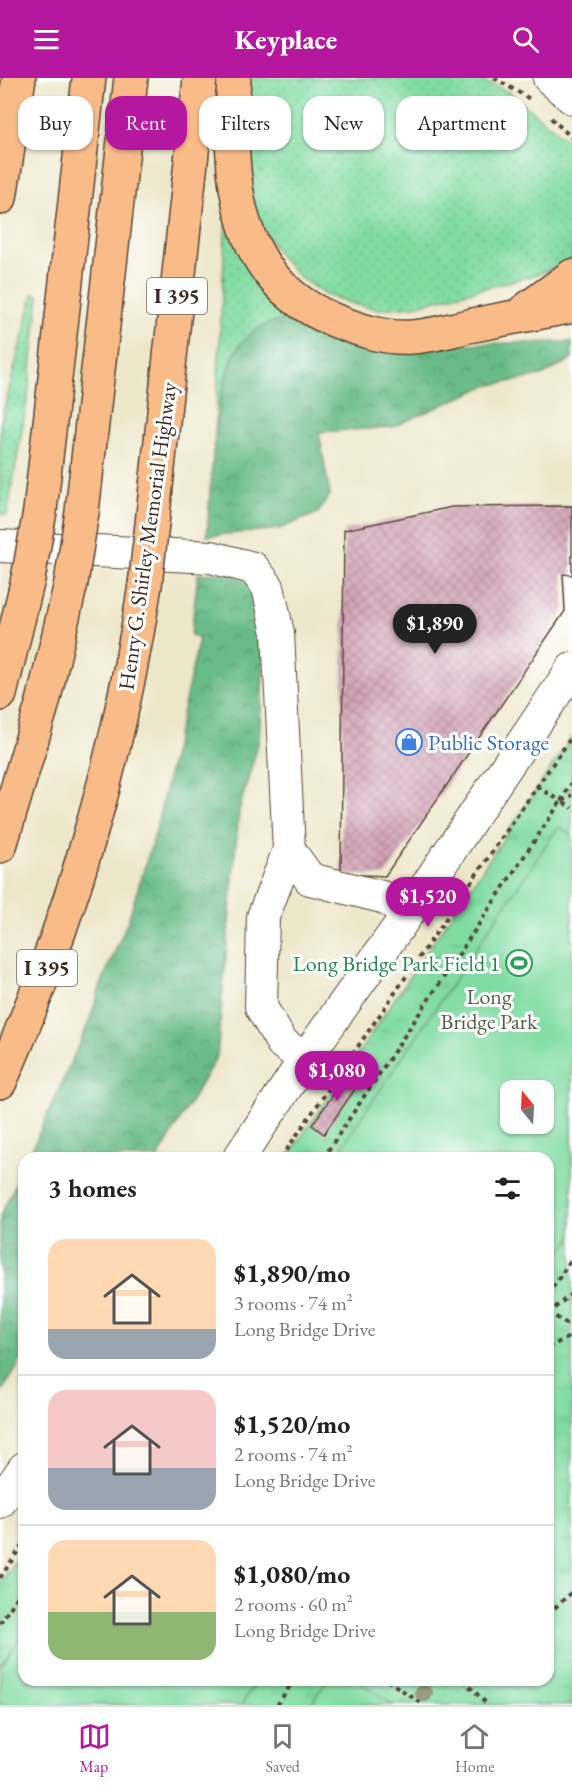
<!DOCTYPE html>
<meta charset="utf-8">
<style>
:root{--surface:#fff;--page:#f6f6f6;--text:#222;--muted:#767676;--line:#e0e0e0;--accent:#b5179e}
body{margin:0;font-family:"EB Garamond",serif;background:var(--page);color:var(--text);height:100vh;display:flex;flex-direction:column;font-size:22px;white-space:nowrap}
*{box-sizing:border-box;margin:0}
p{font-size:20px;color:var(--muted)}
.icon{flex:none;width:33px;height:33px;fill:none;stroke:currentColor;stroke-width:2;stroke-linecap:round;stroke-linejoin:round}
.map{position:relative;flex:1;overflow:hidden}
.panel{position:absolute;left:18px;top:1074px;width:536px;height:534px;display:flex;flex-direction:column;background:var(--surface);border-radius:18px;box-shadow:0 2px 4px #0004}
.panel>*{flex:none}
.hud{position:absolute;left:18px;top:18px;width:537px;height:54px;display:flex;gap:12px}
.needle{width:39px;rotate:342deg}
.fabs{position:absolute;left:500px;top:1002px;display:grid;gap:12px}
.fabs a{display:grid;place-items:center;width:54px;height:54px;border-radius:12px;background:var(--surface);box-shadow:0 2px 4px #0004;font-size:30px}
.price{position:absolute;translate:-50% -51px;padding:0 14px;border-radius:21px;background:var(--accent);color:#fff;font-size:20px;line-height:39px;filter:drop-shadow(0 2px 3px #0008)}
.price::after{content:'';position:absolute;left:50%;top:36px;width:18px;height:14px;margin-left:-9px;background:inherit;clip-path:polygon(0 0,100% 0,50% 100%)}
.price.on{background:#222;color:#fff}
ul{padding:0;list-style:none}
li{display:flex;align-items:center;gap:18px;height:150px;padding:0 30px}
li+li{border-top:2px solid var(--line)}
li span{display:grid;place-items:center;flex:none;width:168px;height:120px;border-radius:18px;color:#555}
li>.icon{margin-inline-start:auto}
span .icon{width:72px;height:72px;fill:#fffc;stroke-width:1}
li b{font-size:26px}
h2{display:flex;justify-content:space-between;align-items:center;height:72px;padding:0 30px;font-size:26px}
.chip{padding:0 21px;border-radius:18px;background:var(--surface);box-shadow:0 2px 4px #0004;font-size:21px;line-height:54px}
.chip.on{background:var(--accent);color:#fff}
header{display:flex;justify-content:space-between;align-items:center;height:78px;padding:0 30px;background:var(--accent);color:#fff;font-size:27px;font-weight:800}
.menu{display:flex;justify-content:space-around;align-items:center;height:84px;border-top:2px solid var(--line);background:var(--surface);font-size:16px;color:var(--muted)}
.menu a{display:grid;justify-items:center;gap:3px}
.menu .on{color:var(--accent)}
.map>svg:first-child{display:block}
.grass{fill:url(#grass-dots);stroke:#5e8260;stroke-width:1.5}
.forest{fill:url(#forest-crowns);stroke:#527252;stroke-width:1.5}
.park{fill:url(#park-tufts);stroke:#5e8260;stroke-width:1.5;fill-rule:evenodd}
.pitch{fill:#80dba1;stroke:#5e8260;stroke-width:1.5;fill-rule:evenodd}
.building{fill:url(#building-cross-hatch)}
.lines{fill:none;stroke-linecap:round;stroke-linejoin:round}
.minor-casing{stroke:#564638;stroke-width:34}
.highway-casing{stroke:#564638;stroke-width:36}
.path{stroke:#564638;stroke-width:4;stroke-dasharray:4.5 4.5;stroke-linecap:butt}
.minor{stroke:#fff;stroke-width:32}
.highway{stroke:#f9bc89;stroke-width:33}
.highway-bridge-casing{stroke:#564638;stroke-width:36;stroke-linecap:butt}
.highway-bridge{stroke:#f9bc89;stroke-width:33}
.tree{fill:#979c81}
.labels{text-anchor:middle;stroke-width:6;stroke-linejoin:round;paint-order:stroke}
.shield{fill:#fff;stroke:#766a62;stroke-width:1.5}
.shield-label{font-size:21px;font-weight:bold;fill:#3b2a1e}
.street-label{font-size:22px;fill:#3b2a1e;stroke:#fff}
.shop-label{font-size:22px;fill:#366cbe;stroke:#fff;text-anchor:start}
.leisure-label{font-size:22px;fill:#27864d;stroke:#fff;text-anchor:end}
.park-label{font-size:22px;fill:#505f45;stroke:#fff}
</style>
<header><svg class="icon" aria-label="menu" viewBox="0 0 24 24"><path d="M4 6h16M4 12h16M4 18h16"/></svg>Keyplace<svg class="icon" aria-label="search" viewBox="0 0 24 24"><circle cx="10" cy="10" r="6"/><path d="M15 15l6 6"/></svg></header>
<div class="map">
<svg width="572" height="1627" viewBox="0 0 572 1627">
<defs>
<pattern id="grass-dots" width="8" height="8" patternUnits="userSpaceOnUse" patternTransform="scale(1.5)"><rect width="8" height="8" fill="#80dba1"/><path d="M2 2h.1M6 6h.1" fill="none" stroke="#70bc8a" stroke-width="1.8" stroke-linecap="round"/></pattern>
<pattern id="forest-crowns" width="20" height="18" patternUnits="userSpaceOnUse" patternTransform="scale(1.5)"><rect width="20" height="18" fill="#68bb87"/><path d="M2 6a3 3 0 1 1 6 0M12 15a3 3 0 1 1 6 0" fill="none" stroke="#57986e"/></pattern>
<pattern id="park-tufts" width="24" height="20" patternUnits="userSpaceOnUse" patternTransform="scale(1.5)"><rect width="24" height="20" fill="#80dba1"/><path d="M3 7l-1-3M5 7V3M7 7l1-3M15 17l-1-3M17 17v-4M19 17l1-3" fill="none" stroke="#70bc8a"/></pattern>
<pattern id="building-cross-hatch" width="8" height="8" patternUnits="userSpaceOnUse" patternTransform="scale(1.5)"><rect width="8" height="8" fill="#d19fb3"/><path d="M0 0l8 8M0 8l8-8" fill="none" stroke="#ab8291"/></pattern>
</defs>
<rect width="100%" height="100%" fill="#fff"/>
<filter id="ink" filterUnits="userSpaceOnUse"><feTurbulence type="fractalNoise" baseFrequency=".0167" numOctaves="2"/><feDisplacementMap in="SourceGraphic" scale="12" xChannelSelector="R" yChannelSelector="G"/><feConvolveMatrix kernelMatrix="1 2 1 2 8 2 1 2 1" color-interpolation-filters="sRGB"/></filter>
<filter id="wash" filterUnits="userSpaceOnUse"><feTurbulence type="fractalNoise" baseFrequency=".008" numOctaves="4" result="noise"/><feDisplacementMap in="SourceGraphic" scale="24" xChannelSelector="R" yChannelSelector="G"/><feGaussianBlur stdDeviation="1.35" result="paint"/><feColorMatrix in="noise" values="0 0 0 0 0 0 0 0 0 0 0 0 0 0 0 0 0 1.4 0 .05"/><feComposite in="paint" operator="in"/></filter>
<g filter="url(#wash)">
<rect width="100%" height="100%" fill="#ede7ca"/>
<g class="grass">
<path d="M246,0H475L509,14L568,63L572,70V183L539,196L413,228L379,231L353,226L325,216L300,200L279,177L260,146L250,119Z"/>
<path d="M226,137L299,239L224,303L215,359Z"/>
<path d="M33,216L39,217L28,318L7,437L0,436V347Z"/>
</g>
<g class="forest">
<path d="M299,239L458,266L572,264V281L541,298L486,308L392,349L319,354L330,417L318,435L279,451L207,458C211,410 213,301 242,264C257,246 277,242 299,239Z"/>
<path d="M232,495L254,510L266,546L259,662L239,733L217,978L158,1080H28L89,944L102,904L128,843L156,752L199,561L191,557L198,496Z"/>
<path d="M24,1089V1275L19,1287L0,1316V1138Z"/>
</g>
<path class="park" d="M572,659V1627H0V1505L24,1470V1602H548V1080H287ZM510,1012H543V1046H510Z"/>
<g class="pitch">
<path d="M559,748L572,757V1158L548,1194V1080H360L342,1068ZM510,1012H543V1046H510Z"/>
<path d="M24,1554V1602H258L241,1627H0V1589Z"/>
<path d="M327,1602H356L393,1627H310Z"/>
</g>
<g id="blocks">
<g class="building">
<path d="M572,428V497L563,496L565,533L385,798L341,796L344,452L452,429Z"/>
<path d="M350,992L362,1001L324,1056L312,1047Z"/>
</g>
</g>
</g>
<g filter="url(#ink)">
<use href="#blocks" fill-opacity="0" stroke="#564638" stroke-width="1.5"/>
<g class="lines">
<defs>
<g id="minor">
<path d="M549,0L572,20"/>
<path d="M0,468L211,479L253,490L268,509L278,555L289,772L263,839L261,929L282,965L305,981"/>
<path d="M289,772L310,801L382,819L409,834"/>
<path d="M239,1080L305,981L409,834L572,591"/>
<path d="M0,1424L24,1390"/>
</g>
<g id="highway">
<path d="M234,0C228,97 231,202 336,243C360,252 385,261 411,259C431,258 450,252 469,248C503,241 538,235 572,228"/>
<path d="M0,120L19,0"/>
<path d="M523,234L572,198"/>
<path d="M40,433L89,0"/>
<path d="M82,434L131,0"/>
<path d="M153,437L200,0"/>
<path d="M0,616L28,501"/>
<path d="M0,768L43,624L71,505"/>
<path d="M0,1004C71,841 118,683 145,507"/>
</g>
</defs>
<use href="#minor" class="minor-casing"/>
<use href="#highway" class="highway-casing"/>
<g class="path">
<path d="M494,0L530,21"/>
<path d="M551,40L572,60"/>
<path d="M537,709L561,723"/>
<path d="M561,723L572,704"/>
<path d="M562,723L572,717"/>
<path d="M281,1080L572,658"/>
<path d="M323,1080L561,723L572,730"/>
<path d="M548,1217L572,1180"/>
<path d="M548,1234L572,1249"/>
<path d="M548,1236L572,1215"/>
<path d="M548,1269L572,1258"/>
<path d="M0,1500L24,1464"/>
<path d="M548,1536L572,1514"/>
<path d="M0,1545L24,1509"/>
<path d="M387,1602L424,1627"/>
<path d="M463,1602L488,1627"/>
<path d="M277,1627L294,1602"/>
</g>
<use href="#minor" class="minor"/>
<use href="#highway" class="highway"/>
<defs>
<g id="highway-bridge">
<path d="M28,501L40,433"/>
<path d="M71,505L82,434"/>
<path d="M145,507L153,437"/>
</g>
</defs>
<use href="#highway-bridge" class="highway-bridge-casing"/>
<use href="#highway-bridge" class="highway-bridge"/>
</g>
<circle class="tree" cx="424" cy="1615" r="9"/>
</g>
<defs>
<symbol id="shop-ring" viewBox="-11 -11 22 22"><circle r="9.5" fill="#fff" stroke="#3f7fe0" stroke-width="1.5"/><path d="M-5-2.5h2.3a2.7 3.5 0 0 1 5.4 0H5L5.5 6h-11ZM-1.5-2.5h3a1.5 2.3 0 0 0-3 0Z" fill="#3f7fe0"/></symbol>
<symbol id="stadium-ring" viewBox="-11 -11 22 22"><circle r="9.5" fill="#fff" stroke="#2e9e5b" stroke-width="1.5"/><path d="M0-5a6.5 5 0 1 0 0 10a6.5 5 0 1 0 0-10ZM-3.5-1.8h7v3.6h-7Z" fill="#2e9e5b"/></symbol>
</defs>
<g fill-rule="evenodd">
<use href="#shop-ring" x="394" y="649" width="30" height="30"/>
<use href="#stadium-ring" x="504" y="870" width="30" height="30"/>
</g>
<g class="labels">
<g class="shield">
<rect x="147" y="200" width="60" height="36" rx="4.5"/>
<rect x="17" y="872" width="60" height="36" rx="4.5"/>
</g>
<g class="shield-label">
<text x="177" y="225">I 395</text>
<text x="47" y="897">I 395</text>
</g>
<g class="street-label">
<text transform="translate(147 458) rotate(-82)" y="8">Henry G. Shirley Memorial Highway</text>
</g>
<g class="shop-label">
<text x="428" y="672">Public Storage</text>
</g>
<g class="leisure-label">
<text x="500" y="893">Long Bridge Park Field 1</text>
</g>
<g class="park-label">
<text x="489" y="926">Long<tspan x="489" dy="25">Bridge Park</tspan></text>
</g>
</g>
</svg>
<div class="fabs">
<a><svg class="needle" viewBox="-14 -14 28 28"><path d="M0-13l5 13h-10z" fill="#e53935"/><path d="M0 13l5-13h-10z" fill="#767676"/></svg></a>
</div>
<b class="price on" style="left:435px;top:577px">$1,890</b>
<b class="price" style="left:428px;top:850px">$1,520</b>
<b class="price" style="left:337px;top:1024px">$1,080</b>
<div class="hud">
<a class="chip">Buy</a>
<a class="chip on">Rent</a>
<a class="chip">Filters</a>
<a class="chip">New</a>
<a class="chip">Apartment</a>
</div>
<section class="panel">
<h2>3 homes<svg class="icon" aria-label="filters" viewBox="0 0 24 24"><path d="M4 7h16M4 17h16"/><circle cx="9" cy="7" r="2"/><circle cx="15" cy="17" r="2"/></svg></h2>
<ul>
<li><span style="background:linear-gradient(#ffd9b3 75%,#9aa5b1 0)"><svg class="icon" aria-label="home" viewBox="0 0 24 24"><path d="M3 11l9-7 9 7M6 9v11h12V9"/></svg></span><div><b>$1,890/mo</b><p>3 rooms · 74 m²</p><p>Long Bridge Drive</p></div></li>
<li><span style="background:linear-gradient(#f6c9c9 65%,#9aa5b1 0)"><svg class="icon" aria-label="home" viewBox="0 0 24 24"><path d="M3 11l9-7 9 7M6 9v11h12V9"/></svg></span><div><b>$1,520/mo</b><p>2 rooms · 74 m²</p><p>Long Bridge Drive</p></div></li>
<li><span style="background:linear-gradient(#ffd9b3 60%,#8fb573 0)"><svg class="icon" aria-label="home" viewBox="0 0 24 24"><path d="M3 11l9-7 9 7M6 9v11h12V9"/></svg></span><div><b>$1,080/mo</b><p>2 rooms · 60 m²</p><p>Long Bridge Drive</p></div></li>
</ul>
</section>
</div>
<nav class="menu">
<a class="on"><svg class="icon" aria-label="map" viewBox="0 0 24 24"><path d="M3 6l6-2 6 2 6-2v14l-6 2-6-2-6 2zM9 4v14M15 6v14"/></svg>Map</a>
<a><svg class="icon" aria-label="saved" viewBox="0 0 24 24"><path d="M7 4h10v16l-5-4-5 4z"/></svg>Saved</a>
<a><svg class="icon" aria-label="home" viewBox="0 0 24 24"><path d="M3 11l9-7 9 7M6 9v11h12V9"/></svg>Home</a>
</nav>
